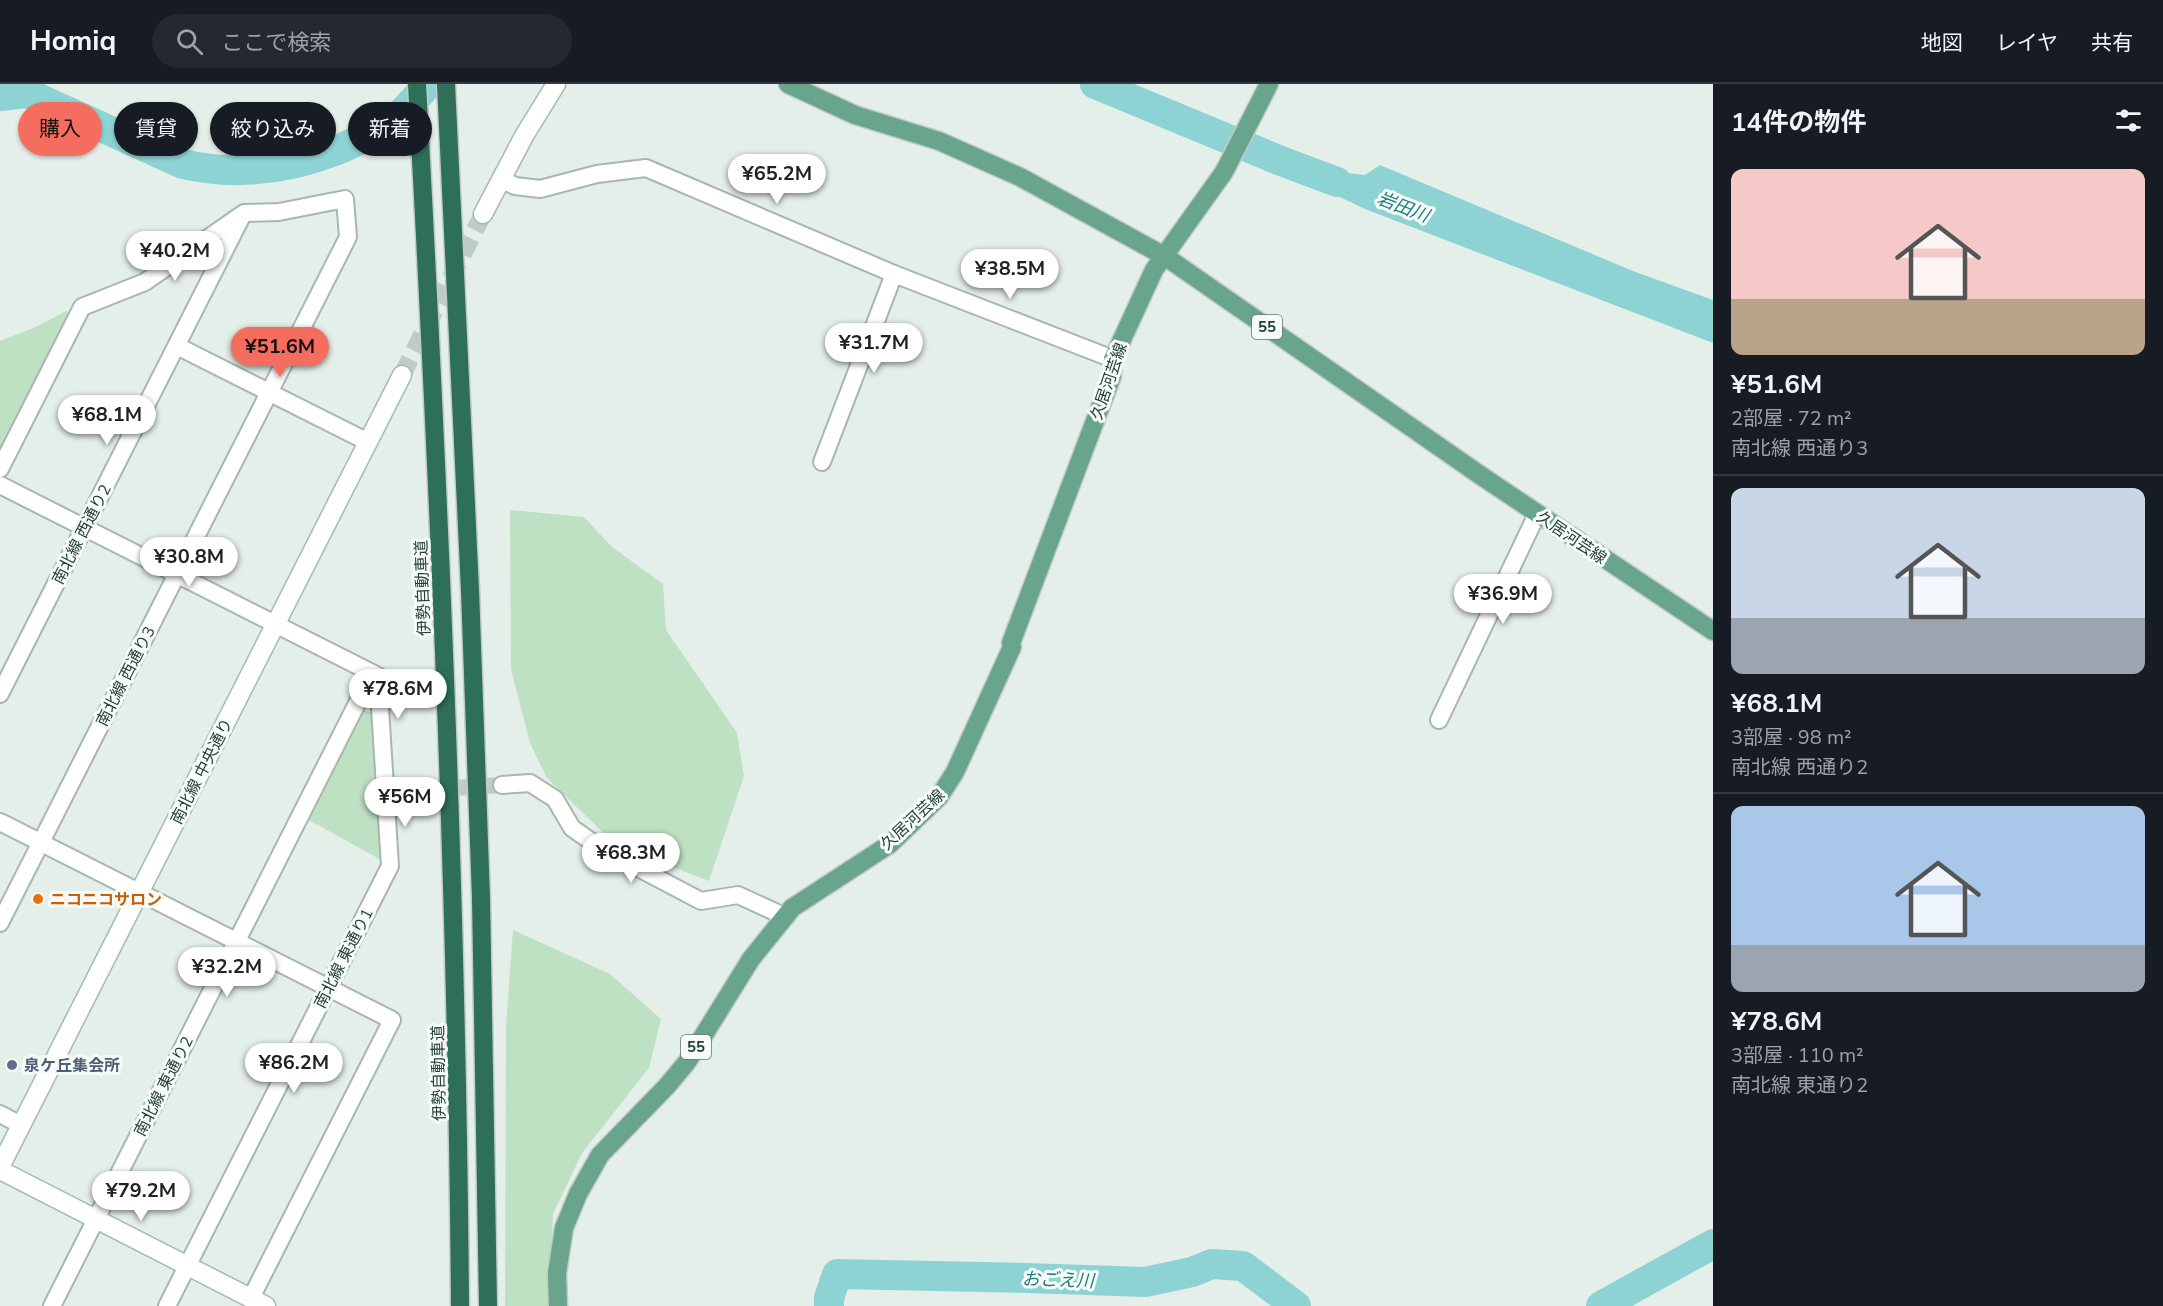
<!DOCTYPE html>
<html lang="ja">
<meta charset="utf-8">
<style>
:root{--surface:#171b24;--page:#242831;--text:#f1f3f6;--muted:#9ea1a6;--line:#363941;--accent:#f46d5e}
body{margin:0;font-family:"Nunito Sans","Noto Sans JP",sans-serif;background:var(--page);color:var(--text);height:100vh;display:flex;flex-direction:column;font-size:22px;white-space:nowrap}
*{box-sizing:border-box;margin:0}
p{font-size:20px;color:var(--muted)}
.icon{flex:none;width:33px;height:33px;fill:none;stroke:currentColor;stroke-width:2;stroke-linecap:round;stroke-linejoin:round}
.map{position:relative;flex:1;overflow:hidden}
.drawer{display:flex;flex-direction:column;background:var(--surface);width:450px}
.drawer>*{flex:none}
.hud{position:absolute;left:18px;top:18px;width:570px;height:54px;display:flex;gap:12px}
.price{position:absolute;translate:-50% -51px;padding:0 14px;border-radius:21px;background:#fff;color:#222;font-size:20px;line-height:39px;filter:drop-shadow(0 2px 3px #0008)}
.price::after{content:'';position:absolute;left:50%;top:36px;width:18px;height:14px;margin-left:-9px;background:inherit;clip-path:polygon(0 0,100% 0,50% 100%)}
.price.current{background:var(--accent);color:#111}
ul{padding:0;list-style:none}
li{display:grid;align-content:center;gap:12px;height:318px;padding:0 18px}
li+li{border-top:2px solid var(--line)}
li span{display:grid;place-items:center;height:186px;border-radius:12px;color:#555}
li>.icon{margin-inline-start:auto}
span .icon{width:108px;height:108px;fill:#fffc;stroke-width:1}
li b{font-size:26px}
h2{display:flex;justify-content:space-between;align-items:center;height:72px;padding:0 18px;font-size:26px}
.chip{padding:0 21px;border-radius:27px;background:var(--surface);box-shadow:0 2px 4px #0004;font-size:21px;line-height:54px}
.chip.current{background:var(--accent);color:#111}
header{display:flex;align-items:center;gap:36px;box-sizing:border-box;height:84px;padding:0 30px;background:var(--surface);border-bottom:2px solid var(--line)}
header strong{font-size:28px}
nav{display:flex;gap:33px;margin-inline-start:auto;font-size:21px}
.search{width:420px;height:54px;background:var(--page);display:flex;align-items:center;gap:15px;box-sizing:border-box;padding:0 21px;border-radius:33px;color:var(--muted);font-size:22px}
main{display:flex;flex:1;min-height:0}
.map>svg:first-child{display:block}
.green{fill:#bee0c3}
.water{fill:#8dd3d4}
.lines{fill:none;stroke-linecap:round;stroke-linejoin:round}
.river{stroke:#8dd3d4;stroke-width:30}
.street-tunnel{stroke:#beccc5;stroke-width:16;stroke-dasharray:16 8;stroke-linecap:butt}
.secondary-tunnel{stroke:#beccc5;stroke-width:18;stroke-dasharray:18 9;stroke-linecap:butt}
.street-casing{stroke:#a7b7af;stroke-width:20}
.secondary-casing{stroke:#a3bbaf;stroke-width:21}
.primary-casing{stroke:#c2cac6;stroke-width:21}
.highway-casing{stroke:#c2cac6;stroke-width:21}
.street{stroke:#fff;stroke-width:16}
.secondary{stroke:#fff;stroke-width:18}
.primary{stroke:#69a58d;stroke-width:18}
.highway{stroke:#2e6f58;stroke-width:18}
.food-dot{fill:#e8710a;stroke:#f6fbf8;stroke-width:2}
.service-dot{fill:#5c6f8a;stroke:#f6fbf8;stroke-width:2}
.labels{text-anchor:middle;stroke-width:6;stroke-linejoin:round;paint-order:stroke}
.shield{fill:#f6fbf8;stroke:#637970;stroke-width:1.5}
.shield-label{font-size:15px;font-weight:bold;fill:#244135}
.street-label{font-size:16px;fill:#244135;stroke:#f6fbf8}
.food-label{font-size:16px;font-weight:bold;fill:#c56008;stroke:#f6fbf8;text-anchor:start}
.service-label{font-size:16px;font-weight:bold;fill:#4e5e75;stroke:#f6fbf8;text-anchor:start}
.water-label{font-size:18px;font-style:italic;fill:#1b7d80;stroke:#f6fbf8}
</style>
<header>
<strong>Homiq</strong>
<div class="search"><svg class="icon" aria-label="search" viewBox="0 0 24 24"><circle cx="10" cy="10" r="6"/><path d="M15 15l6 6"/></svg>ここで検索</div>
<nav><a>地図</a><a>レイヤ</a><a>共有</a></nav>
</header>
<main>
<div class="map">
<svg width="1713" height="1222" viewBox="0 0 1713 1222">
<rect width="100%" height="100%" fill="#e5efe9"/>
<g class="green">
<path d="M66,227L70,229L0,367V257L36,243Z"/>
<path d="M510,426L584,433L612,463L663,500L666,546L737,649L744,692L709,797L616,761L547,694L530,659L511,585Z"/>
<path d="M362,626L373,629L383,777L307,735Z"/>
<path d="M513,846L610,890L661,935L649,984L582,1069L553,1130L549,1222H505L506,942Z"/>
</g>
<path class="water" d="M1273,81L1365,91L1380,81L1633,187L1713,216V259L1365,125Z"/>
<g class="lines">
<g class="river">
<path d="M1095,0L1281,77L1337,98"/>
<path d="M0,12L27,9L183,80C254,97 333,77 393,36C406,27 417,12 428,0"/>
<path d="M829,1222V1214L837,1190L1027,1194L1145,1198L1192,1188L1212,1180L1243,1182L1296,1222"/>
<path d="M1601,1222L1713,1160"/>
</g>
<path class="street-tunnel" d="M411,707L502,701"/>
<path class="secondary-tunnel" d="M402,291L483,130"/>
<defs>
<g id="street">
<path d="M501,95L515,102L540,105L597,90L646,84L894,190L1113,275"/>
<path d="M177,262L368,358"/>
<path d="M822,378L894,190"/>
<path d="M0,385L82,223L145,198L244,129L279,128L345,115L348,153L0,839"/>
<path d="M0,401L378,592L390,782L167,1222"/>
<path d="M0,610L242,132"/>
<path d="M1439,636L1537,430"/>
<path d="M502,701L530,699L555,715L572,744L602,765L701,817L738,811L786,833"/>
<path d="M386,707H411"/>
<path d="M0,738L392,936L251,1214"/>
<path d="M0,1030L21,1041"/>
<path d="M52,1222L372,590"/>
</g>
<g id="secondary">
<path d="M483,130L524,52L556,0"/>
<path d="M0,1083L402,291"/>
<path d="M0,1086L266,1222"/>
</g>
<g id="primary">
<path d="M788,0L855,31L939,57L1020,93L1166,173L1480,391L1713,547"/>
<path d="M558,1222L557,1189L564,1144L578,1110L600,1071L667,1002L687,978L751,875L792,824L890,760L939,713L955,688L1012,563L1011,559L1112,292L1113,275L1154,186L1224,88L1269,0"/>
</g>
<g id="highway">
<path d="M417,0C439,407 457,814 460,1222"/>
<path d="M446,0L470,506L481,814L488,1222"/>
</g>
</defs>
<use href="#street" class="street-casing"/>
<use href="#secondary" class="secondary-casing"/>
<use href="#primary" class="primary-casing"/>
<use href="#highway" class="highway-casing"/>
<use href="#street" class="street"/>
<use href="#secondary" class="secondary"/>
<use href="#primary" class="primary"/>
<use href="#highway" class="highway"/>
</g>
<circle class="food-dot" cx="38" cy="815" r="6"/>
<circle class="service-dot" cx="12" cy="981" r="6"/>
<g class="labels">
<g class="shield">
<rect x="1252" y="231" width="30" height="24" rx="4.5"/>
<rect x="681" y="951" width="30" height="24" rx="4.5"/>
</g>
<g class="shield-label">
<text x="1267" y="248">55</text>
<text x="696" y="968">55</text>
</g>
<g class="street-label">
<text transform="translate(1108 297) rotate(-71)" y="6">久居河芸線</text>
<text transform="translate(81 450) rotate(-63)" y="6">南北線 西通り2</text>
<text transform="translate(1572 453) rotate(34)" y="6">久居河芸線</text>
<text transform="translate(422 504) rotate(-92)" y="6">伊勢自動車道</text>
<text transform="translate(125 592) rotate(-63)" y="6">南北線 西通り3</text>
<text transform="translate(201 687) rotate(-63)" y="6">南北線 中央通り</text>
<text transform="translate(912 735) rotate(-43)" y="6">久居河芸線</text>
<text transform="translate(343 874) rotate(-63)" y="6">南北線 東通り1</text>
<text transform="translate(438 989) rotate(-91)" y="6">伊勢自動車道</text>
<text transform="translate(163 1002) rotate(-63)" y="6">南北線 東通り2</text>
</g>
<g class="food-label">
<text x="50" y="821">ニコニコサロン</text>
</g>
<g class="service-label">
<text x="24" y="987">泉ケ丘集会所</text>
</g>
<g class="water-label">
<text transform="translate(1403 123) rotate(21)" y="6">岩田川</text>
<text transform="translate(1058 1196) rotate(2)" y="6">おごえ川</text>
</g>
</g>
</svg>
<b class="price" style="left:777px;top:121px">¥65.2M</b>
<b class="price" style="left:175px;top:198px">¥40.2M</b>
<b class="price" style="left:1010px;top:216px">¥38.5M</b>
<b class="price" style="left:874px;top:290px">¥31.7M</b>
<b class="price current" style="left:280px;top:294px">¥51.6M</b>
<b class="price" style="left:107px;top:362px">¥68.1M</b>
<b class="price" style="left:189px;top:504px">¥30.8M</b>
<b class="price" style="left:1503px;top:541px">¥36.9M</b>
<b class="price" style="left:398px;top:636px">¥78.6M</b>
<b class="price" style="left:405px;top:744px">¥56M</b>
<b class="price" style="left:631px;top:800px">¥68.3M</b>
<b class="price" style="left:227px;top:914px">¥32.2M</b>
<b class="price" style="left:294px;top:1010px">¥86.2M</b>
<b class="price" style="left:141px;top:1138px">¥79.2M</b>
<div class="hud">
<a class="chip current">購入</a>
<a class="chip">賃貸</a>
<a class="chip">絞り込み</a>
<a class="chip">新着</a>
</div>
</div>
<section class="drawer">
<h2>14件の物件<svg class="icon" aria-label="filters" viewBox="0 0 24 24"><path d="M4 7h16M4 17h16"/><circle cx="9" cy="7" r="2"/><circle cx="15" cy="17" r="2"/></svg></h2>
<ul>
<li><span style="background:linear-gradient(#f6c9c9 70%,#b9a48a 0)"><svg class="icon" aria-label="home" viewBox="0 0 24 24"><path d="M3 11l9-7 9 7M6 9v11h12V9"/></svg></span><div><b>¥51.6M</b><p>2部屋 · 72 m²</p><p>南北線 西通り3</p></div></li>
<li><span style="background:linear-gradient(#c9d6e8 70%,#9aa5b1 0)"><svg class="icon" aria-label="home" viewBox="0 0 24 24"><path d="M3 11l9-7 9 7M6 9v11h12V9"/></svg></span><div><b>¥68.1M</b><p>3部屋 · 98 m²</p><p>南北線 西通り2</p></div></li>
<li><span style="background:linear-gradient(#a9c7e8 75%,#9aa5b1 0)"><svg class="icon" aria-label="home" viewBox="0 0 24 24"><path d="M3 11l9-7 9 7M6 9v11h12V9"/></svg></span><div><b>¥78.6M</b><p>3部屋 · 110 m²</p><p>南北線 東通り2</p></div></li>
</ul>
</section>
</main>
